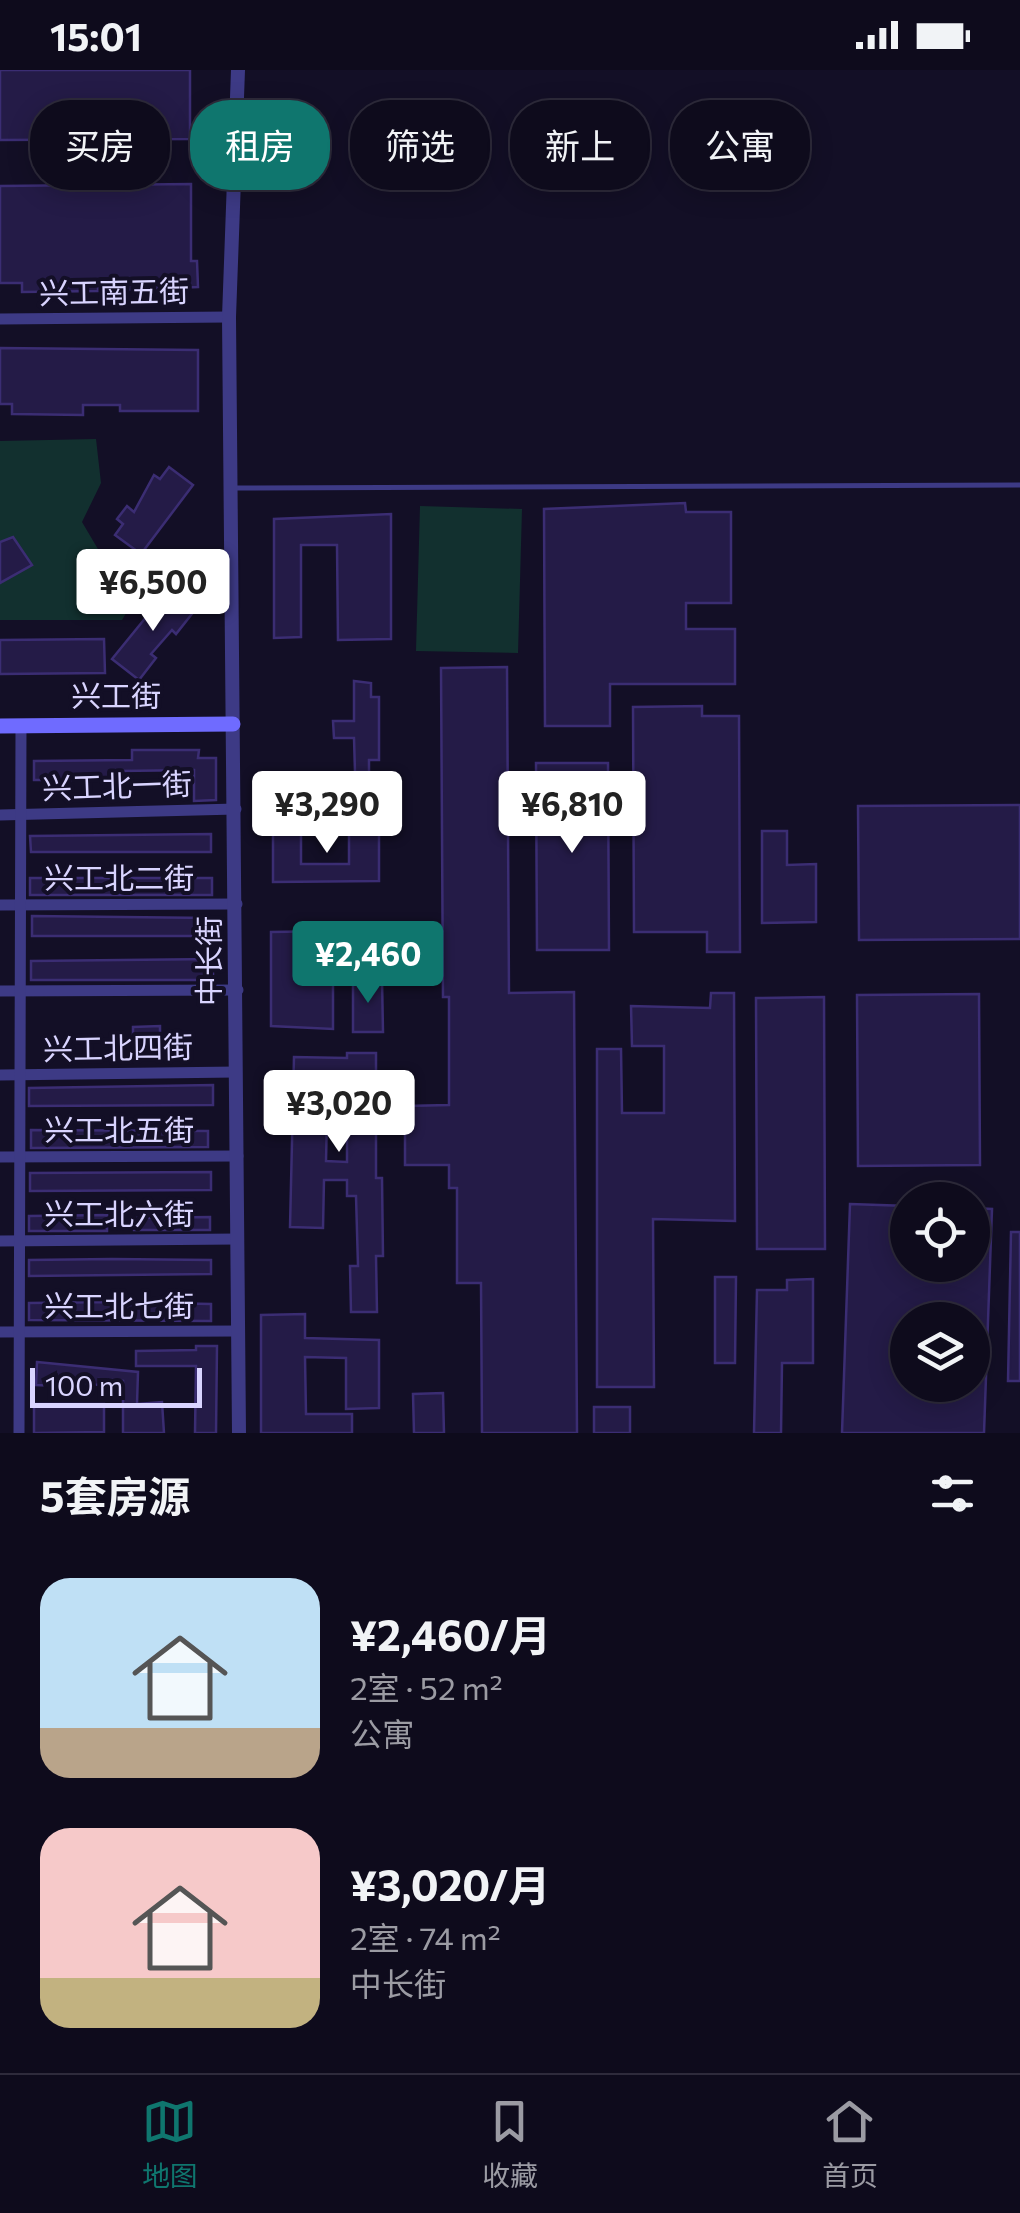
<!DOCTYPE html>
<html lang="zh">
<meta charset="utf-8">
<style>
:root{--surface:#0e0b1c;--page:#1c1929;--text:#f1f3f6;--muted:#9b9ba3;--line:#2e2b3b;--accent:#0f766e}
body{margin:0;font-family:Commissioner,"Noto Sans SC",sans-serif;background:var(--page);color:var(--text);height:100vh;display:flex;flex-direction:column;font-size:38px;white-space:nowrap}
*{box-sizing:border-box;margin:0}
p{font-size:32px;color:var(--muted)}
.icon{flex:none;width:55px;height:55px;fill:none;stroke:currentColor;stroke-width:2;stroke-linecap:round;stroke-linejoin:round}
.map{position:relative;height:1363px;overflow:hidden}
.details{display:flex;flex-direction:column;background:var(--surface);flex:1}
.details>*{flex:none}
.guide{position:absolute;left:30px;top:30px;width:960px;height:90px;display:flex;gap:20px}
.fabs{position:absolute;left:890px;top:1112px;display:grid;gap:20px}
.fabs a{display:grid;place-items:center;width:100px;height:100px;border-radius:50%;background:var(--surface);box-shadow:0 5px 25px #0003,0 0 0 2px var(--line);font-size:50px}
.scale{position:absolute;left:30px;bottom:25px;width:172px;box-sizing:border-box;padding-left:10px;border:5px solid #d9d4ff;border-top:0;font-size:28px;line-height:35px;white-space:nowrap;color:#d9d4ff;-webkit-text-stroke:8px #130f26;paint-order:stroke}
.price{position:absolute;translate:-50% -85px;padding:0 22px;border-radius:10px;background:#fff;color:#222;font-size:32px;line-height:65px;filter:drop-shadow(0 2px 5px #0008)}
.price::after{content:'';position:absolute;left:50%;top:60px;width:30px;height:22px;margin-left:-15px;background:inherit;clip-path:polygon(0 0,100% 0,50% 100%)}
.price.current{background:var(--accent);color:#fff}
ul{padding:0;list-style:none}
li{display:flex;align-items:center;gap:30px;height:250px;padding:0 40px}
li span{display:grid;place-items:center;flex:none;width:280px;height:200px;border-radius:30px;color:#555}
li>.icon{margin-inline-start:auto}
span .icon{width:120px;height:120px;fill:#fffc;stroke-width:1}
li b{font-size:42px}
h2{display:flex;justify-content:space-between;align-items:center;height:120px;padding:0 40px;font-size:42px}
.pill{padding:0 35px;border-radius:40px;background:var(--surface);box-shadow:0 5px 25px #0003,0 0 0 2px var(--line);font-size:35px;line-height:90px}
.pill.current{background:var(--accent);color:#fff}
.status{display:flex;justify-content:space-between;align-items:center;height:70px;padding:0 50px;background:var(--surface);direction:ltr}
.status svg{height:28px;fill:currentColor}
.dock{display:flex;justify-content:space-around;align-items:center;height:140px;border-top:2px solid var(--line);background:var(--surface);font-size:28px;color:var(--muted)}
.dock a{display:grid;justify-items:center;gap:5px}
.dock .current{color:var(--accent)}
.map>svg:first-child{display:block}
.green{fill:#12302f}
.building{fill:#241b47;stroke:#3b2d73;stroke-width:2.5;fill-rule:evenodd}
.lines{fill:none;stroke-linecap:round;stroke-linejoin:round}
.service{stroke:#3d3a85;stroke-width:5}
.minor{stroke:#3d3a85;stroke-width:11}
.tertiary{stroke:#3d3a85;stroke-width:14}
.secondary{stroke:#6f6bff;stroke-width:15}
.labels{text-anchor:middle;stroke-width:8;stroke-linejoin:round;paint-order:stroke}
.street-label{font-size:30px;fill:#d9d4ff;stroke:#130f26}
</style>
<div class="status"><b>15:01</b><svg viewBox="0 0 49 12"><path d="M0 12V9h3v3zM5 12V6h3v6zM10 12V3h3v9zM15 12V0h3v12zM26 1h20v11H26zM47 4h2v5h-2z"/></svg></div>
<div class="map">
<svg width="1020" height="1363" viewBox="0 0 1020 1363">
<rect width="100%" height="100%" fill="#130f26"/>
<g class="green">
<path d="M96,369L101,413L82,452L131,535L122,550H0V371Z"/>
<path d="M420,436L522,439L518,583L416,581Z"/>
</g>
<g class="building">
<path d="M0,0H190V69L0,70Z"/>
<path d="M191,114V191H197L198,217L120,220V212H98V221L22,222V213H0V116Z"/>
<path d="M0,278L198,280V341H120V335H83V345L12,344V334H0Z"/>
<path d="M169,397L193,415L141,484L115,465L123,454L117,449L127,436L134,442L154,405L160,409Z"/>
<path d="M685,433L686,442H731V533H686V559H735V614H610V656H545L544,439Z"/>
<path d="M391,444V569L338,570L337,475H301V567L274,568V449Z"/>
<path d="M13,467L32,495L0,513V472Z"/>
<path d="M169,519L195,540L176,564L172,560L151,584L156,588L139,610L112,589Z"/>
<path d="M104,569L105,603L0,604V570Z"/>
<path d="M507,597L509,923L574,922L577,1363H482L481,1213H457V1118H449V1095H405V1036L449,1035V927H443L441,598Z"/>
<path d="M354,611L371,613V627H379V690H369V702H355L354,668H334L333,651H354Z"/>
<path d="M702,636V646H739L740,882H707V862H634L633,637Z"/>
<path d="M132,680H199L198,688H216V730L194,731V700L120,701V710H34V691L132,690Z"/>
<path d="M536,693H608L609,880H537Z"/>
<path d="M1020,735V869L859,870L858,736Z"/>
<path d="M349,752H379V811L273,812V753H301V794H349Z"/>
<path d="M762,761H787V795L816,794V852L762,853Z"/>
<path d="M211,764V782H31L30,766Z"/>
<rect x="30" y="808" width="182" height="17"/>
<path d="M32,846L211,848V866H32Z"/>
<path d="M333,861V959L271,956V862Z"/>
<path d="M213,889V910H31V891Z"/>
<path d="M353,909H382L383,962H353Z"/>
<path d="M711,923H734L735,1151L653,1149L654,1317H597V979H621L622,1043H664V976H632L631,936L710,938Z"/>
<path d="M979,924L980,1095L858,1096L857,925Z"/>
<path d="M824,927L825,1179H757L756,928Z"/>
<path d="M160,956V973H133V957Z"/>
<path d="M347,983H376V1108H382L383,1186H376L377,1242H351L350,1196H358L356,1126H347V1110H324L323,1158L290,1157L294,987L347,988ZM328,1004H347V1092L326,1091Z"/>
<path d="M213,1015V1035L29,1036V1018Z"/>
<path d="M31,1060L208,1061V1077L31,1078Z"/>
<path d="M211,1102V1120L30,1121V1103Z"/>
<path d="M850,1134L908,1136V1195H972V1138L992,1139L984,1363H842ZM908,1250H972V1315H908Z"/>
<path d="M107,1145V1161H29V1146Z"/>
<path d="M210,1147V1160H134V1148Z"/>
<path d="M1011,1162H1020V1311H1008Z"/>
<path d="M112,1189L211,1190V1204L29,1206V1190Z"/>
<path d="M715,1207H736L735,1293H715Z"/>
<path d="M813,1209V1293H782L781,1363H754L757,1220H787V1210Z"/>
<path d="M111,1232L211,1234V1251L29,1250V1233Z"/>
<path d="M305,1244V1268L379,1270V1338L346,1339V1288L305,1287L306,1344H352V1363H261V1245Z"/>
<path d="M196,1276H217L216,1363H195L196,1296H136V1281L196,1280Z"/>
<path d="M37,1292L138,1302L137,1334L162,1332L164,1363H123V1311L99,1309V1315L87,1314V1309L66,1308L58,1310V1316L36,1315Z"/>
<path d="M443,1323L444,1363H414L413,1324Z"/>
<path d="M34,1334H104V1362L34,1363Z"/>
<rect x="594" y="1337" width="36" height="26"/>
</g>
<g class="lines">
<path class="service" d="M234,418L1020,415"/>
<g class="minor">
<path d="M0,249L229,247"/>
<path d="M0,745L236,739"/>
<path d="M0,835L237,834"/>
<path d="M0,921L238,920"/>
<path d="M0,1005L236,1002"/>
<path d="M0,1087L238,1086"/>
<path d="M0,1171L238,1169"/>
<path d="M0,1262L239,1261"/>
<path d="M19,1363L21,656"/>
</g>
<path class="tertiary" d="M238,0L229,247L239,1363"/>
<path class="secondary" d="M0,656L233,654"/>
</g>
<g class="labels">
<g class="street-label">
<text transform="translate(114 223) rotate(-1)" y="10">兴工南五街</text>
<text x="116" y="637">兴工街</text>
<text transform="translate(117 717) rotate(-2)" y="10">兴工北一街</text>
<text x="119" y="819">兴工北二街</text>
<text transform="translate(210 891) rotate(-90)" y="10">中长街</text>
<text transform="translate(118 979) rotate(-1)" y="10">兴工北四街</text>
<text x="119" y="1071">兴工北五街</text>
<text x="119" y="1155">兴工北六街</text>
<text x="119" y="1247">兴工北七街</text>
</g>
</g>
</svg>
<div class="fabs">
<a><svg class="icon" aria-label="locate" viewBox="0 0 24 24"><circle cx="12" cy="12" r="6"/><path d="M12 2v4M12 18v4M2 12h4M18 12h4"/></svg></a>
<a><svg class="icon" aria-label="layers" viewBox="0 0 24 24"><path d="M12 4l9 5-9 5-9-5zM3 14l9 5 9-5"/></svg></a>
</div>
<div class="scale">100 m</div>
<b class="price" style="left:153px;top:564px">¥6,500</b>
<b class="price" style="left:327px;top:786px">¥3,290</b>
<b class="price" style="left:572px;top:786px">¥6,810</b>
<b class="price current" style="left:368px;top:936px">¥2,460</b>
<b class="price" style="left:339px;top:1085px">¥3,020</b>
<div class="guide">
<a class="pill">买房</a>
<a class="pill current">租房</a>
<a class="pill">筛选</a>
<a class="pill">新上</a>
<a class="pill">公寓</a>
</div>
</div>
<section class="details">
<h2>5套房源<svg class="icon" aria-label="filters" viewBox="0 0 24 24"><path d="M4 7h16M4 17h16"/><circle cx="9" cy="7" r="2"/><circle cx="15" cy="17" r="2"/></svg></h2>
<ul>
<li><span style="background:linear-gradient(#bfe0f5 75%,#b9a48a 0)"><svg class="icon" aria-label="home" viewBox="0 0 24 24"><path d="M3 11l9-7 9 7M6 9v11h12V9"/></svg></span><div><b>¥2,460/月</b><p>2室 · 52 m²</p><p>公寓</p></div></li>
<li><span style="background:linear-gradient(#f6c9c9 75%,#c2b280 0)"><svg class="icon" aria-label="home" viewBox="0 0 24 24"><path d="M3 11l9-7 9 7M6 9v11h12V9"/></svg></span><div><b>¥3,020/月</b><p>2室 · 74 m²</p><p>中长街</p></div></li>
</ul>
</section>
<nav class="dock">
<a class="current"><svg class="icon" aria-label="map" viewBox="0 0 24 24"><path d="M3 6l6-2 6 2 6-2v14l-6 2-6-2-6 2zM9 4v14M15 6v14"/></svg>地图</a>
<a><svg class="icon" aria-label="saved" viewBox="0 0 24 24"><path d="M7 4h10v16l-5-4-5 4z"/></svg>收藏</a>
<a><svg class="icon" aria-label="home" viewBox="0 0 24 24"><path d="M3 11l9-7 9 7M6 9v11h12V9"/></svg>首页</a>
</nav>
